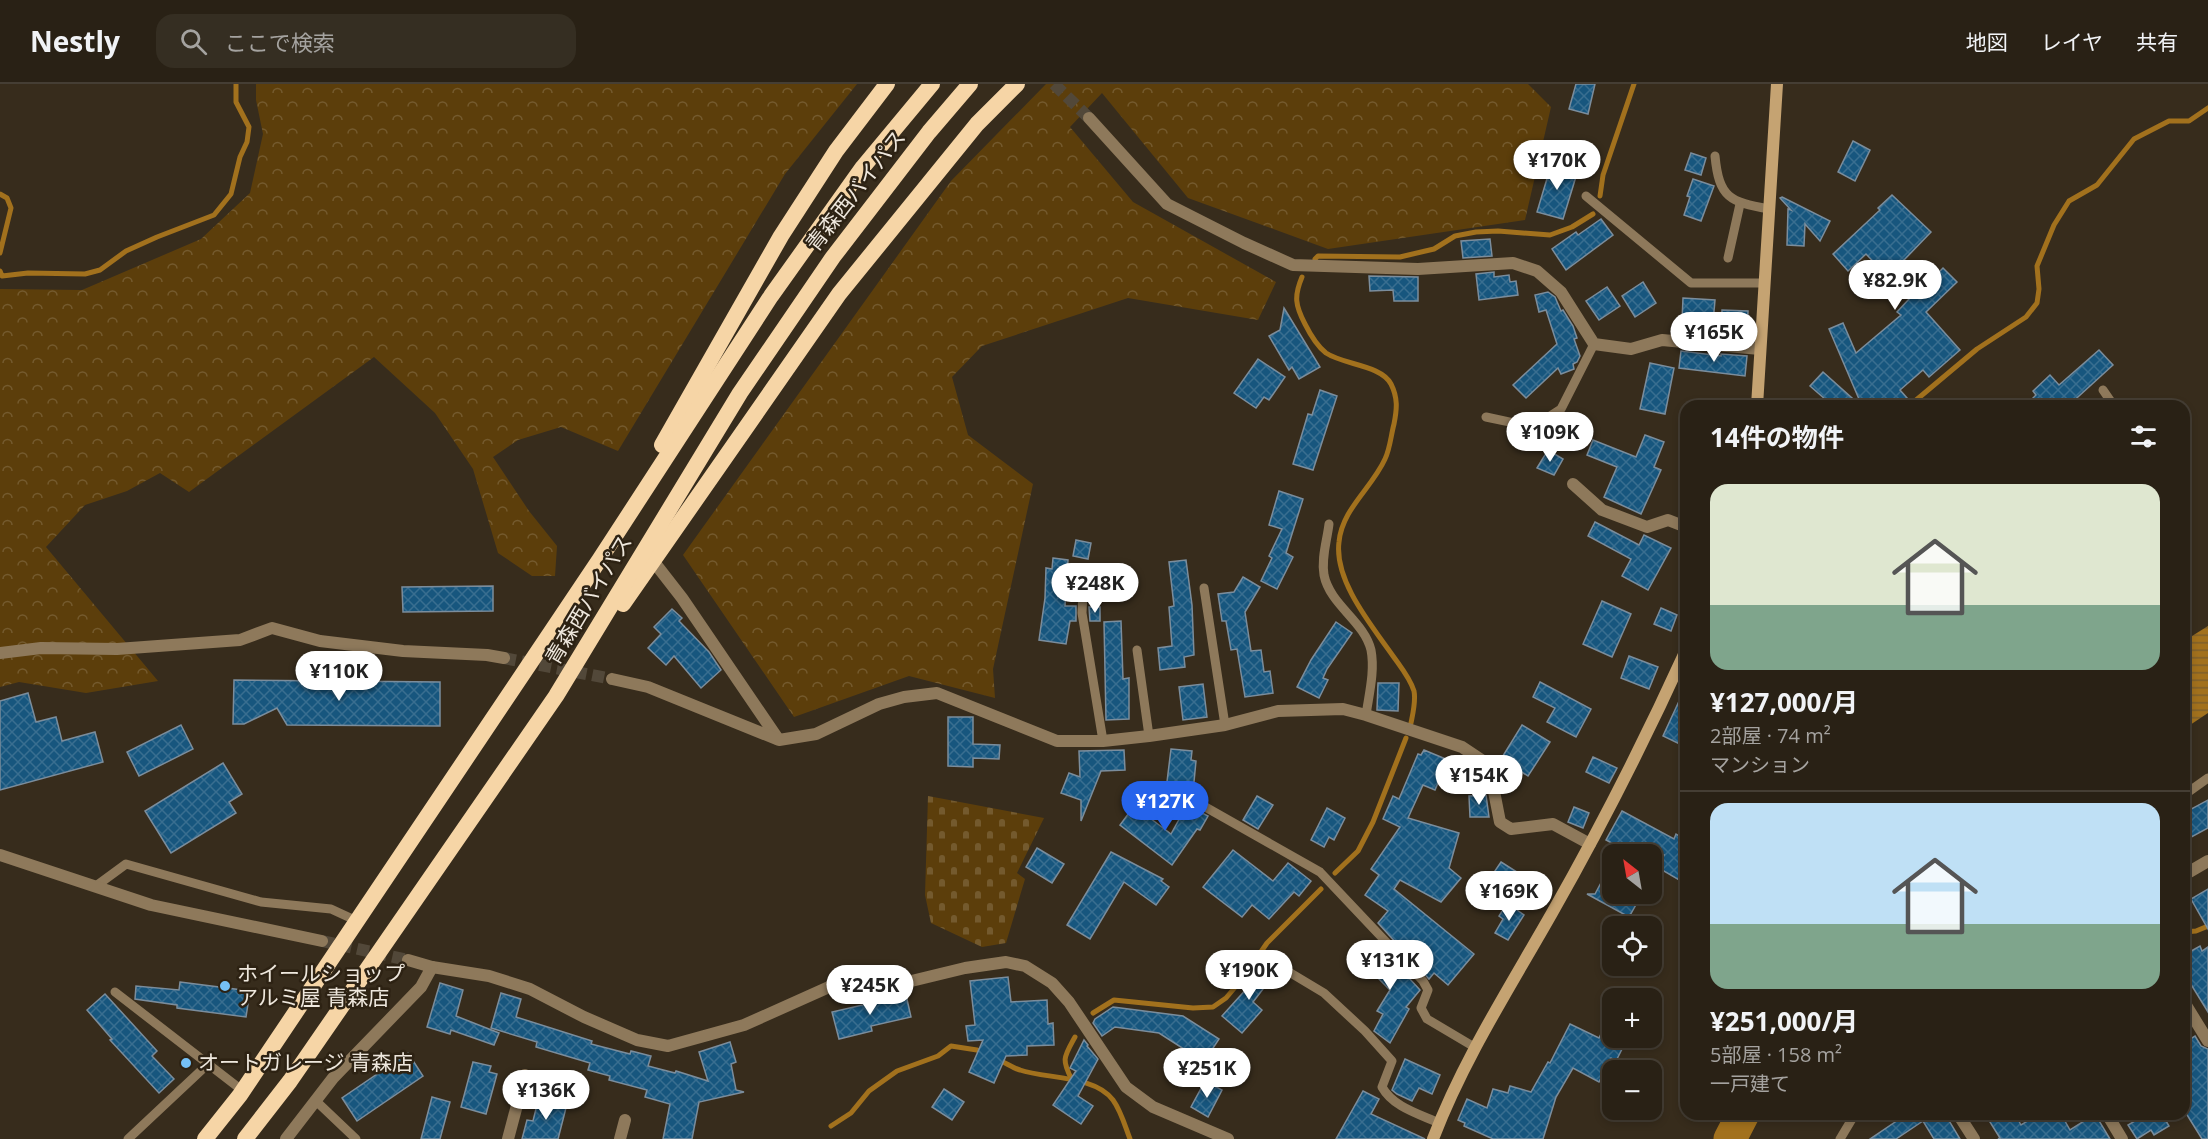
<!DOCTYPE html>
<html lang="ja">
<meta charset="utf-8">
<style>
:root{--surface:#292115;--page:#352e22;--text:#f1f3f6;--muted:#a5a3a0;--line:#453e34;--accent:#2563eb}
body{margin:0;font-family:"Open Sans","Noto Sans JP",sans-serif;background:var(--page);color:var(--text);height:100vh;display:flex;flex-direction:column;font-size:22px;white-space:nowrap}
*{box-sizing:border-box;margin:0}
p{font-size:20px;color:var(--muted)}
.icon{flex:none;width:33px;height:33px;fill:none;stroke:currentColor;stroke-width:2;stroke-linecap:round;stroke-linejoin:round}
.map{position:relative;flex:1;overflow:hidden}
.panel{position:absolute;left:1680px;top:316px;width:510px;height:720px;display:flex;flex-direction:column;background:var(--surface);border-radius:18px;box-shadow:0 3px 9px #0003,0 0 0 2px var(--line)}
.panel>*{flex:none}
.needle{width:39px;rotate:329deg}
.controls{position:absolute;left:1602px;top:760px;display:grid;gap:12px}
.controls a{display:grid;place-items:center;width:60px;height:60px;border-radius:12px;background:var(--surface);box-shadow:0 3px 9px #0003,0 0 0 2px var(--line);font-size:30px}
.price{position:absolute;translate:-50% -51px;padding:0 14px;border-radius:21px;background:#fff;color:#222;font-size:20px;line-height:39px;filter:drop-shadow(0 2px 3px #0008)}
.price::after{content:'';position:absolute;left:50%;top:36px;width:18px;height:14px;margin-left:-9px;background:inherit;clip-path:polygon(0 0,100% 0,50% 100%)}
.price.active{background:var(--accent);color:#fff}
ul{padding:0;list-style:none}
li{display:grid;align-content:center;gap:12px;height:318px;padding:0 30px}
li+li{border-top:2px solid var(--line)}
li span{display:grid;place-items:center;height:186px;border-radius:18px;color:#555}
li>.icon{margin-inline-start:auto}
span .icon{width:108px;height:108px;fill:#fffc;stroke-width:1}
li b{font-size:26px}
h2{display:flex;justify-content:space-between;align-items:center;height:72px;padding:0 30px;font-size:26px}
header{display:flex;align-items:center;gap:36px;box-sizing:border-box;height:84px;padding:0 30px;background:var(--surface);border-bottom:2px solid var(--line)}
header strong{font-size:28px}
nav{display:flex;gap:33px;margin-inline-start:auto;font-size:21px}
.search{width:420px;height:54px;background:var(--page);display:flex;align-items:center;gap:15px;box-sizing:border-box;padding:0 21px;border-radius:18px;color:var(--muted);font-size:22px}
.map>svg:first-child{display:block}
.forest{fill:url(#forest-crowns)}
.cemetery{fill:url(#cemetery-stones)}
.water{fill:url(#water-rules)}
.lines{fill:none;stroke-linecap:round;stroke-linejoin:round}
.stream{stroke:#a2711d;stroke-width:5}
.river{stroke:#a2711d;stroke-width:33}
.building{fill:url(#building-cross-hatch);stroke:#7b8d9c;stroke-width:1.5}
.minor-tunnel{stroke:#524839;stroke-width:12;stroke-dasharray:12 6;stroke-linecap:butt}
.service{stroke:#8e795b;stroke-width:9}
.minor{stroke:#8e795b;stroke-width:12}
.secondary{stroke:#c5a372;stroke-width:12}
.trunk{stroke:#f6d5a6;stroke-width:16}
.poi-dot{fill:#75c0f6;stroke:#2d2213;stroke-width:2}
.labels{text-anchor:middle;stroke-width:5;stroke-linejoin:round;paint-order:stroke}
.street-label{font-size:21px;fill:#eee7dd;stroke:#2d2213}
.poi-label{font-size:21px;fill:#eee7dd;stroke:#2d2213;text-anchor:start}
</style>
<header>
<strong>Nestly</strong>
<div class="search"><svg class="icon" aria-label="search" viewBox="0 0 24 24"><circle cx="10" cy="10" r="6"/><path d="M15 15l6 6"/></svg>ここで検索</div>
<nav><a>地図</a><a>レイヤ</a><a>共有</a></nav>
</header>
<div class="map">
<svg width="2208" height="1055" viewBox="0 0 2208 1055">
<defs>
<pattern id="forest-crowns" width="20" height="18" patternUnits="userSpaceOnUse" patternTransform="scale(1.5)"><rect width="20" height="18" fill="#5c3e0b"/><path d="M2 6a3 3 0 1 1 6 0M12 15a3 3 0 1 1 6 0" fill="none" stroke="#745a2e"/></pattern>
<pattern id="cemetery-stones" width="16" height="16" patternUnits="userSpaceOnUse" patternTransform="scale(1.5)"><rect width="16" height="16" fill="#5c3e0b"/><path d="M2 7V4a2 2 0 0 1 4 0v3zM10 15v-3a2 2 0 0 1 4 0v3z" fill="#745a2e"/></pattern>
<pattern id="water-rules" width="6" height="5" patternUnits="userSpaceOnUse" patternTransform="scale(1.5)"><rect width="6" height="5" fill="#a2711d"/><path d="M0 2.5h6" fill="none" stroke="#7e5f2c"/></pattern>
<pattern id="building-cross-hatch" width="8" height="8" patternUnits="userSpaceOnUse" patternTransform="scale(1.5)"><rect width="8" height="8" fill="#17567e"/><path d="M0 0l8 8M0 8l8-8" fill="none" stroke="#396e90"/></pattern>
</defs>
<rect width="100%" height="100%" fill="#372c1c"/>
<g class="forest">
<path d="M256,0H857L785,90L618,367L561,343L518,356L493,373L529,427L557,462L555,492H532L498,469L473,385L435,329L374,273L189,408L160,389L127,407L85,421L46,463L158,597L86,609L19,598L0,603V205L82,206L201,155L250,109L263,50L256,16Z"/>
<path d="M1046,0H1528L1551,23L1525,136L1328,165L1188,114L1102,9L1070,43L1133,118L1276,198L1258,236L1128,214L982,262L952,293L968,351L1033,400L993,585L995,614L909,592L794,633L683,471L951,97Z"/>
</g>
<path class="cemetery" d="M928,712L1044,734L1017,789L1025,795L1006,859L982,863L931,839L925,811Z"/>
<path class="water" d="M2208,542V629L2184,645V557Z"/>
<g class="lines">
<g class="stream">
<path d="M0,110L7,114L11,124L0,169"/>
<path d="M1600,112L1603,91L1634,0"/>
<path d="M1315,175L1318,172L1400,173L1434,165L1455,152L1476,148L1498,147L1550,151L1572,143L1593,130"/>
<path d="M0,187L2,192L28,189L85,190L100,186L126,167L157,153L214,131L231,110L240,73L247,58L249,43L236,18V0"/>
<path d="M1302,193C1294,212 1295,221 1305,240C1310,250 1317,262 1326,269C1344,281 1381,281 1391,300C1398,314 1397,325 1394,340C1391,351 1390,365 1385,375C1372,404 1342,425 1339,458C1334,497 1372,542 1393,572C1400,582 1410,594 1414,607C1416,617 1413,629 1411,639"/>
<path d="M1909,322L1977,265L2026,233L2037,219L2039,205L2037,182L2054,141L2069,117L2097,101L2134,55L2169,37H2189L2208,24"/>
<path d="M1335,789L1358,767L1373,738L1406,654"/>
<path d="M2184,848L2196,847L2208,842"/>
<path d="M1093,929L1114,916L1193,924L1213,923L1226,914L1243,894L1267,859L1321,805"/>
<path d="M999,976C1006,979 1013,984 1020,986C1046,995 1095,991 1113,1016C1121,1027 1125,1042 1130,1055"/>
<path d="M1072,996C1061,975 1064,973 1075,953"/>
<path d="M831,1042L851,1029L869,1007L897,987L938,972L951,962L977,966L985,970"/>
</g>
<path class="river" d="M1730,1055L1743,1030"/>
</g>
<g class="building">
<path d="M1576,0H1595L1588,30L1569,25Z"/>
<path d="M1853,57L1870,66L1855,97L1838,88Z"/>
<path d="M1691,69L1706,74L1701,91L1685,86Z"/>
<path d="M1552,78L1578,86L1563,135L1537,128Z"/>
<path d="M1693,95L1714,102L1701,137L1684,131L1690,113L1687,112Z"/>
<path d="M1892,111L1931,148L1904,176L1927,200L1943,184L1957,198L1926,228L1960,266L1929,293L1923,286L1900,306L1907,314L1896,322H1862L1829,245L1843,239L1856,269L1901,231L1897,228L1909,215L1866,170L1848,187L1833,170L1880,126L1878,124Z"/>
<path d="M1782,113L1830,137L1820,157L1805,140L1804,162L1787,161L1788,125L1791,126L1780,114Z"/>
<path d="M1601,135L1613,151L1566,186L1552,165L1576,148L1578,151Z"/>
<path d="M1490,155L1492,172L1463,174L1461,157Z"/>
<path d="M1494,188V193L1509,191L1510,198L1516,197L1518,211L1479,216L1476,190Z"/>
<path d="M1369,192L1418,193V217H1394L1393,206L1370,207Z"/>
<path d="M1643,198L1656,219L1635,233L1622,212Z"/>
<path d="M1607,203L1620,222L1599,236L1586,217Z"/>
<path d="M1548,208L1555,213L1561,227L1563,226L1573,242L1577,254L1574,255L1580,272L1577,278L1573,280L1574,285L1561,290L1558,284L1526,314L1513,301L1557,260L1546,226L1539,228L1535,211Z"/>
<path d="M1683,214L1715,216L1713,239L1682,237Z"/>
<path d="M1284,224L1320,283L1299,295L1292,283L1289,286L1269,252L1280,246Z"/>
<path d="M1722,226L1748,227L1747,256L1721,253Z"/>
<path d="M2099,266L2113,281L2068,322H2025L2036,311L2033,307L2050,291L2059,301Z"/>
<path d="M1681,267L1721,272V270L1747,272L1745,292L1679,284Z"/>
<path d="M1258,275L1285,293L1269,316L1264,313L1256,324L1234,309Z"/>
<path d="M1650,279L1674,284L1665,330L1640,325Z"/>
<path d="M1823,288L1861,322H1833L1810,302Z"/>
<path d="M1320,306L1337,312L1313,386L1293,380L1308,330L1312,331Z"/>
<path d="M1645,351L1664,358L1654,383L1661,386L1641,430L1604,413L1617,383L1587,371L1593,356L1636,373Z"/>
<path d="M1548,366L1563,375L1554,391L1537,384Z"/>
<path d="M1279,407L1303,415L1286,469L1293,473L1277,505L1261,497L1272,474L1269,472L1282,445L1269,441Z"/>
<path d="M1595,438L1639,461L1644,451L1671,464L1648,506L1622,492L1631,475L1588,452Z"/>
<path d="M1076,456L1091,459L1088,475L1073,472Z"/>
<path d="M1053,474L1068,476L1065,522H1076V537H1070L1066,560L1039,556L1045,514L1046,484L1052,485Z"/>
<path d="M1186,476L1192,521L1194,571L1184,573L1185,583L1160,586L1158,564L1172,562L1169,523L1174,522L1169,478Z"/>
<path d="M1243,493L1260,503L1245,528L1251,567L1261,566L1264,588L1270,587L1273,609L1245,613L1237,565L1231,566L1226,537H1222L1218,510L1234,508Z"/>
<path d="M493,502V527L403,528L402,503Z"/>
<path d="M1602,517L1631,530L1612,573L1583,560Z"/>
<path d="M1089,523H1100V537H1090Z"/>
<path d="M1661,524L1677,531L1671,547L1654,540Z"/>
<path d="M672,525L682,534L679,537L709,568L721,586L701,604L674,572L666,581L648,564L661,550L654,543Z"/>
<path d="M1121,537L1123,595L1129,594V635L1106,636L1104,538Z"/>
<path d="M1336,538L1352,549L1327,585L1323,594L1328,596L1319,614L1297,603L1311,576Z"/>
<path d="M1629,572L1658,583L1649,605L1621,594Z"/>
<path d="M234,596L440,598V642L287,641L277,624L244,640H233Z"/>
<path d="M1540,598L1591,625L1576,653L1547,638L1555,624L1533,613Z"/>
<path d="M1378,599H1399L1398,627L1377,626Z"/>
<path d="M1203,600L1207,633L1183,636L1179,603Z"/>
<path d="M1686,602V663L1663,652Z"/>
<path d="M28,609L36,638L56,633L62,657L95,648L103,678L0,706V617Z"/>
<path d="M948,633H973V660L1000,661L999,675L973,674V683L948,682Z"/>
<path d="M181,641L193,665L139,692L127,668Z"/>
<path d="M1522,641L1550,658L1528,692L1501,675Z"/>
<path d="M1171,665L1192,667L1191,676L1196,677L1193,708L1166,706Z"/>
<path d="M1124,666L1125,686L1101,687L1081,737V716L1061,709L1069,689L1080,693L1079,667Z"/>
<path d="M1424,666L1448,676L1435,706L1423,701L1408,734L1459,749L1449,784L1461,794L1441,818L1400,796L1394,805L1474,870L1448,901L1434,889L1429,895L1378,839L1388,827L1365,811L1379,791L1371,785L1400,743L1383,735L1393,712L1399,715L1418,670L1421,671Z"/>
<path d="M1593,673L1617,684L1609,699L1586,688Z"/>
<path d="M223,679L242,710L229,718L236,729L171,769L145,727Z"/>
<path d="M1486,711L1489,733H1470L1469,712Z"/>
<path d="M1257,712L1273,721L1258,745L1243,736Z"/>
<path d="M2208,716V744L2184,757V729Z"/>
<path d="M1187,721L1208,732L1200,746L1197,745L1172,781L1120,741L1134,722L1171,750Z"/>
<path d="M1574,723L1589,729L1583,744L1568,738Z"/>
<path d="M1327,724L1345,734L1334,756L1329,753L1324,763L1311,756Z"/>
<path d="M1622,727L1674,755L1676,750L1686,756V800L1657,783L1664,771H1633L1606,756Z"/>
<path d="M1037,764L1064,780L1052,799L1026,783Z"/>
<path d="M1233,766L1273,797L1288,779L1311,797L1299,812L1294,808L1269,835L1252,821L1242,833L1203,803Z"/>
<path d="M1111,768L1163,795L1161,797L1169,803L1156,821L1124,798L1090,855L1067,841Z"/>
<path d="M1501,778L1520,790L1512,801L1516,804L1502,824L1480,809Z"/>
<path d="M1612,778V810H1642L1629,833L1587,810H1595Z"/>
<path d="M2208,805V845L2191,815Z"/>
<path d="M1507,819L1524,831L1508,856L1495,849L1503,835L1499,832Z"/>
<path d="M1376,858L1420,906L1406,923L1409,925L1390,959L1374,947L1383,930L1377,927L1390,906L1359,875Z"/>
<path d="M2200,862L2202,867L2208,863V928L2184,889V871Z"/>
<path d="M1267,880L1276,888L1253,918L1262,926L1242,949L1222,932L1249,902L1262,882L1264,883Z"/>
<path d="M1008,893L1011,918L1047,916L1048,940L1053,939L1054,961L1027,962V971L1006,972L994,999L969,988L983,956L968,957L966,942L975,941L970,897Z"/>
<path d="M180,898L250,907L246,933L177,924V921L135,915L136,902L179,906Z"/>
<path d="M440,899L463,906L456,932L499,949L494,961L451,946L450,950L427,943Z"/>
<path d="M501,909L521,915L516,933L592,957L591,960L630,970L631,967L651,972L648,982L675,989L676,987L708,997L699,968L730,958L736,978L731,980L736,1006L744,1008L699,1018L692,1055H663L670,1020L645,1013L647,1006L609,996L610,992L588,986L590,979L536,963L537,958L491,944Z"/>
<path d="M105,910L157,967L152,972L174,995L159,1009L110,956L112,955L87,926Z"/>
<path d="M906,911L911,933L871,942L872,947L839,955L832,928Z"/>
<path d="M1113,923L1183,932L1219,955L1204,978L1159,949L1115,943L1102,952L1093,939L1095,935Z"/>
<path d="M1570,940L1599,954L1602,948L1625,959L1616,977L1611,974L1599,998L1573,984L1556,1013L1543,1055H1493L1464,1042L1465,1039L1458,1036L1467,1015L1487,1024L1493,1005L1508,1009L1510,1002L1531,1008L1548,978L1550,979Z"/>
<path d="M2195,952L2201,962L2208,965V1055H2202L2184,1026V959Z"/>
<path d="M1084,956L1088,961L1087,962L1098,975L1078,1012L1093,1022L1081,1040L1053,1021L1076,987L1070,984Z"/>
<path d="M408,969L423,992L357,1037L342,1014Z"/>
<path d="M1405,975L1440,991L1432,1010L1419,1004L1412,1017L1397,1010L1392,1006Z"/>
<path d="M473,978L491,982L489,988L497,990L486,1030L461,1023Z"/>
<path d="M1205,997L1222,1006L1208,1033L1191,1023Z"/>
<path d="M944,1005L964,1018L952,1036L932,1023Z"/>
<path d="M1363,1007L1379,1015L1371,1030L1425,1055H1336Z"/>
<path d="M432,1013L450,1018L440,1055H421Z"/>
<path d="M539,1013L567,1020L558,1055H522L527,1036L533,1037Z"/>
<path d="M1894,1030H1945L1960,1055H1934L1923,1037L1896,1055H1870L1898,1036Z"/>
<path d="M1985,1030H2015L2021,1041L2039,1030H2061L2070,1046L2095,1030L2110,1055H1998L2000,1054Z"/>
<path d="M2141,1030H2177L2166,1037L2169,1042L2154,1051L2151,1046L2137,1055L2128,1041L2142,1033Z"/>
</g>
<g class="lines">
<g class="minor-tunnel">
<path d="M1054,0L1089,34"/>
<path d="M504,574L612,595"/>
<path d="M322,857L408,876"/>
</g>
<g class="service">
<path d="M1715,72C1719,114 1730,118 1769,125"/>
<path d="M1586,112L1691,199H1764"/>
<path d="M1728,174L1740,120"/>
<path d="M2103,306L2114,322"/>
<path d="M1486,333L1533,343L1561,325L1594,260"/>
<path d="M1329,440C1327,457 1321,474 1324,491C1330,521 1364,537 1371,566C1375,587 1369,610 1366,631"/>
<path d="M1084,488L1082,529L1103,657"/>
<path d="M1204,504L1225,641"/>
<path d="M1137,566L1149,652"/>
<path d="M2184,711L2208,694"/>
<path d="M1193,716L1320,788L1423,897L1428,906L1421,924L1427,935L1476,964"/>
<path d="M96,802L126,780L261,818L331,825L357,837"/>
<path d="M1274,879L1324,909L1365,947L1392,977L1382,1003C1393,1023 1419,1030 1439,1039"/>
<path d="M115,908L243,1007"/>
<path d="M316,1017L356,1055"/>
<path d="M128,1055L208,980"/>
<path d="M1840,1055L1855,1030"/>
</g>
<g class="minor">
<path d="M1089,34L1167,120L1244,159L1293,181L1418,185L1513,179L1537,187L1561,208L1594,260L1631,265L1662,256L1760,265"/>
<path d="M1573,400L1602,426L1647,443L1668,436L1686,443"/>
<path d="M654,478L682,514L778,655"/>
<path d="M0,569L41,564L117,565L240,556L272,544L320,557L403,567L487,571L504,574"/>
<path d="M612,595L648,603L779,656L816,650L879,620L904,613L937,609L1057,657H1103L1149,652L1225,641L1278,627L1343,625L1366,631L1462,663L1483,677L1491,692L1500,738L1511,745L1553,740L1590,760"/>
<path d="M0,771L151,821L322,857"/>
<path d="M2184,791L2208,777"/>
<path d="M432,883L489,892L530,905L584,933L637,956L668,962L744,941L829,903L899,900L965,884L1006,878L1025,882L1052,899L1069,918L1126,1003L1153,1023L1228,1055"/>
<path d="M2184,918L2208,957"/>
<path d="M1958,1030L1974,1055"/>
<path d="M2107,1030L2122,1055"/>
<path d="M286,1055L333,994L421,903L432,883L408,876"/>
<path d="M508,1055L525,991"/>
<path d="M620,1055L625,1036"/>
</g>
<g class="secondary">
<path d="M1757,322L1777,0"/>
<path d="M1433,1055C1463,976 1510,903 1552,829C1601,743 1645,656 1686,566"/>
</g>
<g class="trunk">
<path d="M662,361L781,152L836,67L887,0"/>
<path d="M623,520L839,210L977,40L1017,0"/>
<path d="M205,1055L240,1011L600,475L771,212L863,83L932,0"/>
<path d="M245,1055L290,997L556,612L740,309L833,173L929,48L970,0"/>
</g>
</g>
<g class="poi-dot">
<circle cx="225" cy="902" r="6"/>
<circle cx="186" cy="979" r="6"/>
</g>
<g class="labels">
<g class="street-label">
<text transform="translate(856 107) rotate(-52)" y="7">青森西バイパス</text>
<text transform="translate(589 516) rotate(-59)" y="7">青森西バイパス</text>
</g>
<g class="poi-label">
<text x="237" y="897">ホイールショップ<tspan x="237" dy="24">アルミ屋 青森店</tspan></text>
<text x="198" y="986">オートガレージ 青森店</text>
</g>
</g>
</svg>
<div class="controls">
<a><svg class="needle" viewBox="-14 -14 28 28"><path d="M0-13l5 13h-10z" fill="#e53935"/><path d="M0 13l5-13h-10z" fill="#a5a3a0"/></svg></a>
<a><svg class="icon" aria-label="locate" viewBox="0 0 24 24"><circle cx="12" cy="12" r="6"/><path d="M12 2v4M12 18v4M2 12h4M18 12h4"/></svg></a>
<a>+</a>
<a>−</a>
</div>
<b class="price" style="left:1557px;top:107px">¥170K</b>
<b class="price" style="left:1895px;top:227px">¥82.9K</b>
<b class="price" style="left:1714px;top:279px">¥165K</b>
<b class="price" style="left:1550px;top:379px">¥109K</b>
<b class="price" style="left:1095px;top:530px">¥248K</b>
<b class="price" style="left:339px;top:618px">¥110K</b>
<b class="price" style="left:1479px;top:722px">¥154K</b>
<b class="price active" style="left:1165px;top:748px">¥127K</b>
<b class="price" style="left:1509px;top:838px">¥169K</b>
<b class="price" style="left:1390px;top:907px">¥131K</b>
<b class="price" style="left:1249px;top:917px">¥190K</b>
<b class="price" style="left:870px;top:932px">¥245K</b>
<b class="price" style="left:1207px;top:1015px">¥251K</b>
<b class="price" style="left:546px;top:1037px">¥136K</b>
<section class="panel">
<h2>14件の物件<svg class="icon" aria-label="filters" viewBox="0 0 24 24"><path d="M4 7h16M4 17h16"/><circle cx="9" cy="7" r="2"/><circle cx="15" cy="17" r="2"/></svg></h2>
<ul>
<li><span style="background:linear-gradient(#dfe7d0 65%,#7fa58c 0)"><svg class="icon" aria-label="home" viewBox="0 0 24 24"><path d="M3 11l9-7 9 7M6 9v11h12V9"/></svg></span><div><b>¥127,000/月</b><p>2部屋 · 74 m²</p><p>マンション</p></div></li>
<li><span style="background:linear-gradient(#bfe0f5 65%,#7fa58c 0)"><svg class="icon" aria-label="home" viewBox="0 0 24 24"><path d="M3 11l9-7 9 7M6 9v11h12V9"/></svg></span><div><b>¥251,000/月</b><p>5部屋 · 158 m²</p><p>一戸建て</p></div></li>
</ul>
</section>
</div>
